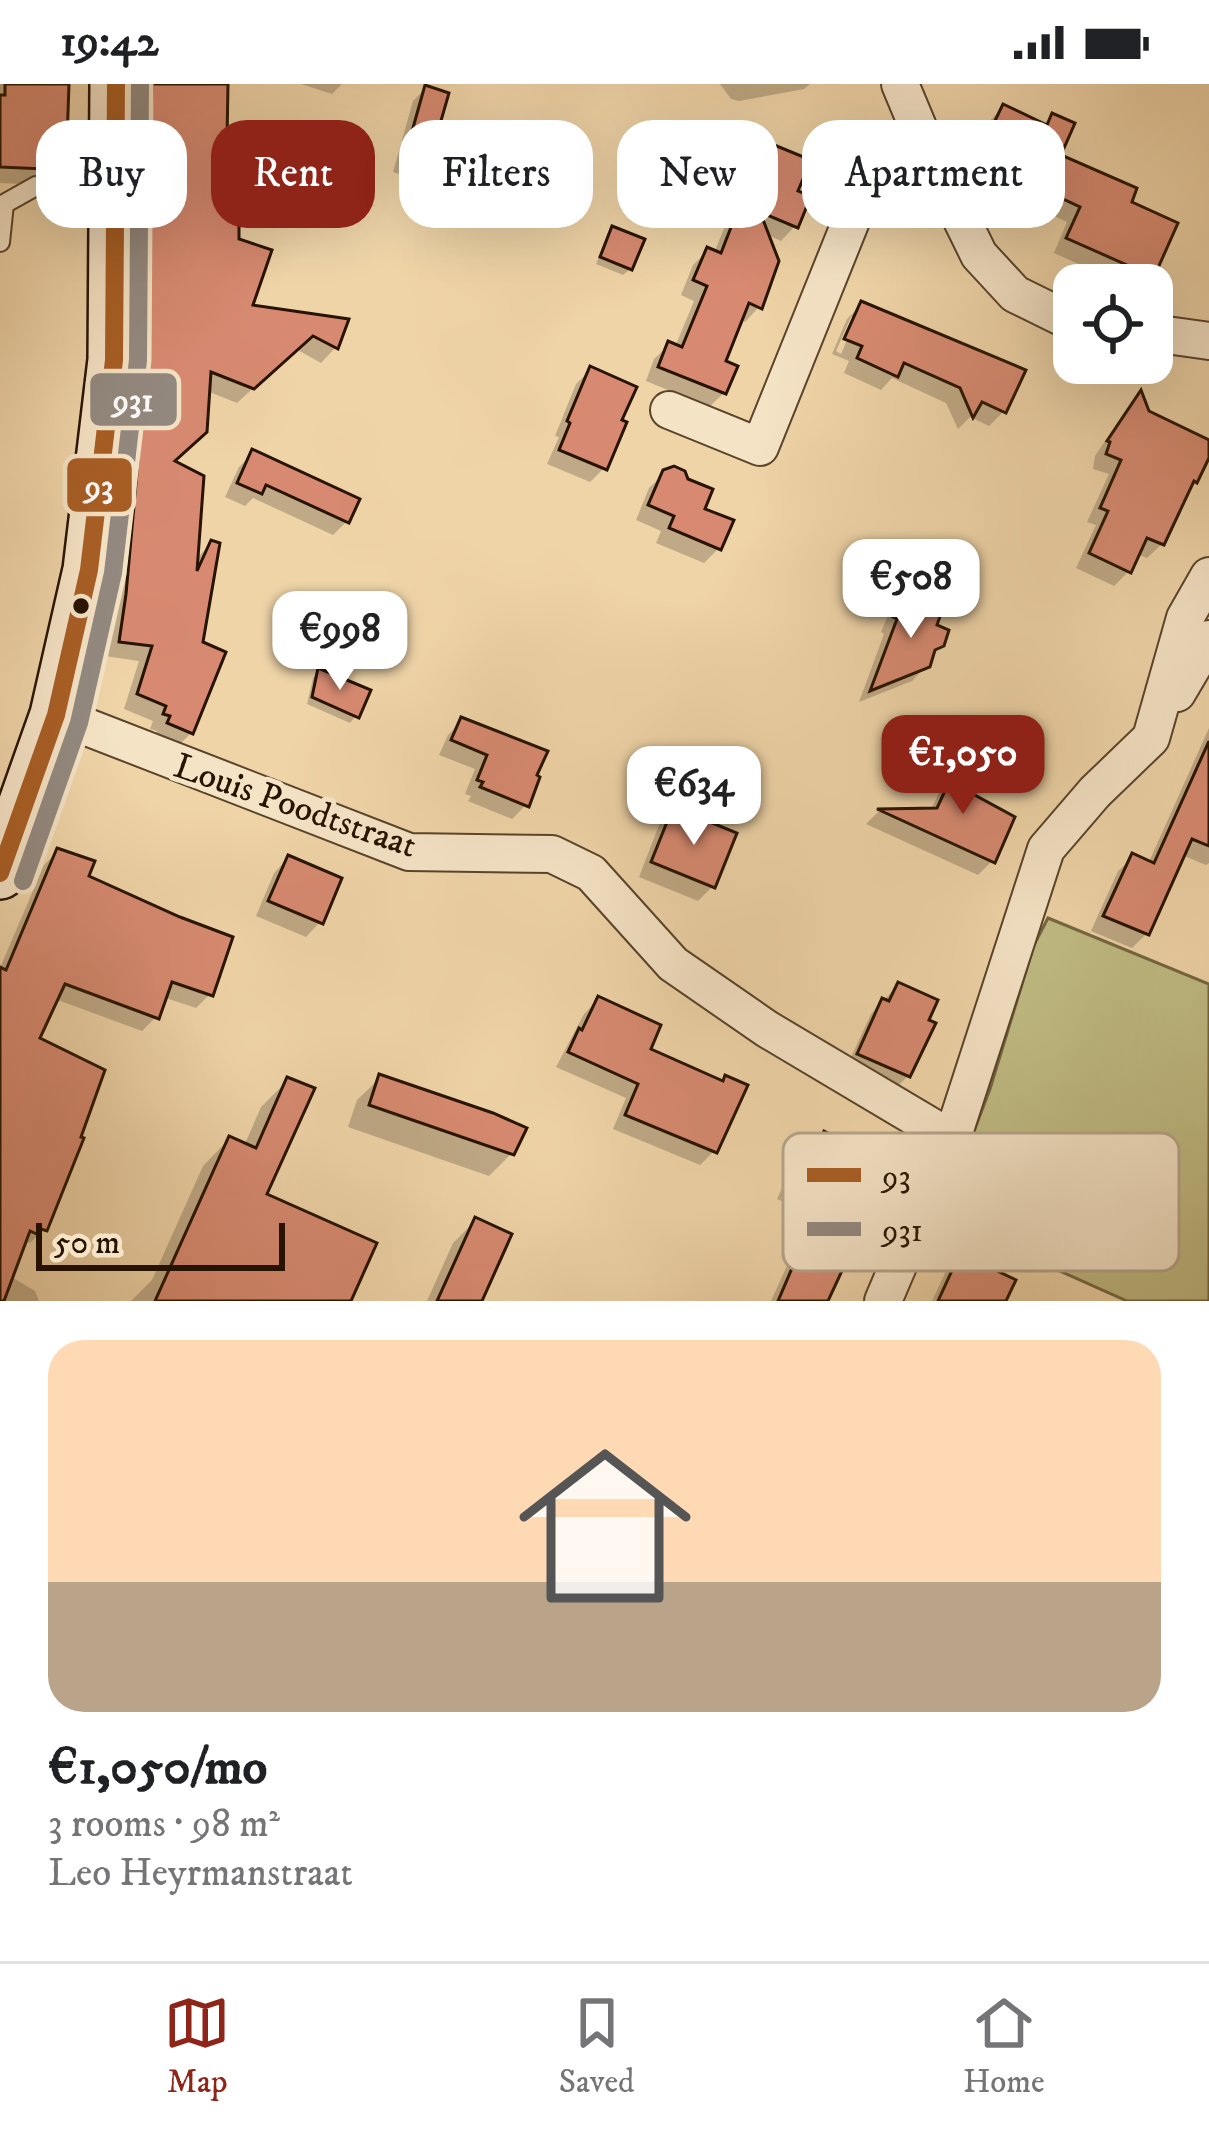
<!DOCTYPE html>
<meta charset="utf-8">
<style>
:root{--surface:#fff;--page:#f2f2f2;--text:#202124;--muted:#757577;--line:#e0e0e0;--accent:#8f2418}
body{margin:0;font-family:"IM FELL DW Pica",serif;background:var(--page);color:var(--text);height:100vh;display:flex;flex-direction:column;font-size:45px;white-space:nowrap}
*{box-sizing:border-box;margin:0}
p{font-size:39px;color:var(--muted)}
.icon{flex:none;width:66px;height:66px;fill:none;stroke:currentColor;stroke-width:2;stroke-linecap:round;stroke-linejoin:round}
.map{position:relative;height:1217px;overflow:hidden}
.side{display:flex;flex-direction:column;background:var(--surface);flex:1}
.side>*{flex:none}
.top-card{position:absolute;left:36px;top:36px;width:1137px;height:108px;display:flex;gap:24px}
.fabs{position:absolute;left:1053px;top:180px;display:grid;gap:24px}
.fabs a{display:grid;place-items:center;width:120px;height:120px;border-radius:24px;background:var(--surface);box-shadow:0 12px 48px #0002;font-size:60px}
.scale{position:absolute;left:36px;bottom:30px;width:249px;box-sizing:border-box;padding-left:12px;border:6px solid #271300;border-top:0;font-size:33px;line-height:42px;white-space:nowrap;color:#271300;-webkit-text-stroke:9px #f5e3c6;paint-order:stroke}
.price{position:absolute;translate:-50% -102px;padding:0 27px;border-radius:24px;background:#fff;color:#222;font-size:39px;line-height:78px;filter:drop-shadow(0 3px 6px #0008)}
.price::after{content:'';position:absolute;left:50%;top:72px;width:36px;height:27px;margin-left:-18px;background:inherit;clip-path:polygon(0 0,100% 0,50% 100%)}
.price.selected{background:var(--accent);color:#fff}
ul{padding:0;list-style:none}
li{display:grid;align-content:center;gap:24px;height:636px;padding:0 48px}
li+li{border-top:3px solid var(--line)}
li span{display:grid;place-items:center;height:372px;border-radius:36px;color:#555}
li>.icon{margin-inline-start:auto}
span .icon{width:216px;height:216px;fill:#fffc;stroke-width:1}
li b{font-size:51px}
.tag{padding:0 42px;border-radius:36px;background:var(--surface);box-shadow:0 12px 48px #0002;font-size:42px;line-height:108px}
.tag.selected{background:var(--accent);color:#fff}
.status{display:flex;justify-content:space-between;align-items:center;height:84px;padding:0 60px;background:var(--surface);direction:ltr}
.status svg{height:33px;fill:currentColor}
.menu{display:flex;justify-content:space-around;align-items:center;height:168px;border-top:3px solid var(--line);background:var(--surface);font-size:33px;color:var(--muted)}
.menu a{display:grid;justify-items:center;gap:6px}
.menu .selected{color:var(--accent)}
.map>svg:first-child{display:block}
.green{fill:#c0bb83;stroke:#746742;stroke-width:3}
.shadow{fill:#0003;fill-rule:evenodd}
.building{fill:#d78a71;stroke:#271300;stroke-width:3}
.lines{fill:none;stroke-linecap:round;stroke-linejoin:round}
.lane-casing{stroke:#59432a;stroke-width:22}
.street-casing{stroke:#59432a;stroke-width:40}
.secondary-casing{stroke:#271300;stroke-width:56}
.lane{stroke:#f5e3c6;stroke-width:18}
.street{stroke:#f5e3c6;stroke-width:36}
.secondary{stroke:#f5e3c6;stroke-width:51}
.bus-1-casing{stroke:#f5e3c6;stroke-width:27}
.bus-2-casing{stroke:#f5e3c6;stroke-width:27}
.bus-1{stroke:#a85e24;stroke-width:18}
.bus-2{stroke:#938980;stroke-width:18}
.bus-dot{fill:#271300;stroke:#f5e3c6;stroke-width:4.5}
.labels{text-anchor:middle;stroke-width:10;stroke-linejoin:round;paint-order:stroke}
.street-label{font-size:36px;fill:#271300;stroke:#f5e3c6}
.key{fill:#f5e3c6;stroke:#b7a58b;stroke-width:3}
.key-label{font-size:33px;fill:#271300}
.line-badge{stroke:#f5e3c6;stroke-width:4.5}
.badge-label{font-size:33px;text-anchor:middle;font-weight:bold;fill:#fff}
</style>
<div class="status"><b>19:42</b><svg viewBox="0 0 49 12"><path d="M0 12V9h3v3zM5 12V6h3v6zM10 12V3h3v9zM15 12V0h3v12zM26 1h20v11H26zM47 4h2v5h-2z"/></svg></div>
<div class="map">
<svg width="1209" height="1217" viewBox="0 0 1209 1217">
<rect width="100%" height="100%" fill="#efd4a8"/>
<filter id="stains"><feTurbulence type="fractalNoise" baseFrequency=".00167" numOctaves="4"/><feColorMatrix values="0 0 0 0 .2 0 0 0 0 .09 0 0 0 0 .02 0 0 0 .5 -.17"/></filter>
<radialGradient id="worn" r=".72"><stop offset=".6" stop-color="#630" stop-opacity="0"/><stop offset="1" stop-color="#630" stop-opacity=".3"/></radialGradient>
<path class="green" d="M1048,834L1209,900V1217H1127L941,1134L990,1005L1034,861Z"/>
<g class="shadow">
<path d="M0,0H65L63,85L47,101L0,99Z"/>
<path d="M138,0H225L224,60L284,91L268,107L236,106V157L249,224L345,238L335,264L321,279L296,265L237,319L207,307L171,378L195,476L212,459L191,649L176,664L154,655L157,647L150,645L153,637L124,625L139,577L105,572L131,317Z"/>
<path d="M301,0H342L332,10Z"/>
<path d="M720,0H810L804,5L739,17L731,15Z"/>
<path d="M425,5V81L412,94L393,88L413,17Z"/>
<path d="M1003,23L1043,42L1053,32L1057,72L1152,192L1142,201H1125L1054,169L1067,138L1030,121L1024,127L1007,119L1010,111L1002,108L1007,97L970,79L989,38ZM992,37H998L979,79L973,76Z"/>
<path d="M650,57L662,92L656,98L633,89L643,63Z"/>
<path d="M760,59L807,78L794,109L795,142L781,157L766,150L759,223L745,238L739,235L722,278L724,309L709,323L646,297L654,275L669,261L675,263L694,217L681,211L693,181L707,167L714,169L728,135L725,133L727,129L717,126L732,108L746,73Z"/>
<path d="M613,145L630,185L623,191L596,180L607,152Z"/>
<path d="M862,220L1004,327L989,342L970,333L958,345L946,319L892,294L881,306L844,289L849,277L832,270L847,235ZM851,233H857L841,270L836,267Z"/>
<path d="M590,286L618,338L604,384L590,398L547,380L559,353L555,352L576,300Z"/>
<path d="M1140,311L1147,329L1209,358V366L1162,460L1147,474L1137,470L1129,487L1114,502L1076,484L1096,441L1087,438L1109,390L1093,385L1095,372L1127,324Z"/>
<path d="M253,369L347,437L333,451L253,414L245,422L225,413L239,383Z"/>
<path d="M665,389L701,426L719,464L704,479L656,459L661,447L636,436L649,404Z"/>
<path d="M905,513L934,542L941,560L931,570L927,581L912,597L859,618L884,550L881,548L890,527Z"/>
<path d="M319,588L356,632L350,639L307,620L313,594Z"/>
<path d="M462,637L526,721L512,735L468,717L471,712L465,710L475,685L439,671L448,651Z"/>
<path d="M1209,644V779L1206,781L1182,771L1147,849L1132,864L1091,847L1118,787L1133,773L1148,780Z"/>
<path d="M959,683L992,777L978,791L866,740L878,728L930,727L945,697Z"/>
<path d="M674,727L713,802L698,817L639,793L659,741Z"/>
<path d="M58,767L210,910L196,924L163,913L156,933L142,947L55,915L36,956L44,1145L30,1159L27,1158L22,1163L10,1192L35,1207L39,1217H0V884L44,781Z"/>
<path d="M288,774L320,838L306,853L256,832L274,789Z"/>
<path d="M898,901L908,992L896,1004L847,982L871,930Z"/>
<path d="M598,916L647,967L714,1067L700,1081L613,1045L626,1014L556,983L584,930Z"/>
<path d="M380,994L512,1069L489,1092L348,1043L357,1016Z"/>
<path d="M288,996L263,1112L348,1217H131L152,1196L203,1082L229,1055L244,1062L261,1023Z"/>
<path d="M824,1051L864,1131L849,1146L803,1144L809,1129L777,1115L787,1093L801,1078L804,1079L810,1065Z"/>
<path d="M475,1137L479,1215L484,1217H427L453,1159Z"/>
<path d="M804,1160L825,1217H771L790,1175Z"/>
<path d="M960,1173L1003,1217H932L946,1187Z"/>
</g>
<g class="building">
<path d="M5,0H69L66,86L0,83V11H5Z"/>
<path d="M152,0H228L227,57L288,59L287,93L239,92V155L272,166L253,221L349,235L338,265L313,252L254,305L211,288L207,348L175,377L204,392L197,487L211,456L220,459L203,558L226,568L193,650L167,639L170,632L163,630L166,622L137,610L152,562L119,558L126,510L145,300Z"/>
<path d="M425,1L449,9L428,82L404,76Z"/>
<path d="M1003,20L1047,41L1052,29L1075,39L1061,71L1137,104L1132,118L1178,139L1154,193L1066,154L1080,123L1044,106L1041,114L1019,104L1023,96L1015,93L1020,82L982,64Z"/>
<path d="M649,53L671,61L665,94L637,83Z"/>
<path d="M767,58L811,76L798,107L811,112L798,144L760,128L779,177L762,225L749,219L726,277L738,282L726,310L658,283L668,257L682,263L707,202L693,196L707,163L721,169L740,120L737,119L739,114L728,111L746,90L754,69Z"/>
<path d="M612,142L645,155L632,186L600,173Z"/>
<path d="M861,217L1026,286L1006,329L982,318L973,334L960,304L904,279L898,293L857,274L862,262L844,255Z"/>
<path d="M590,282L637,303L622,336L627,338L607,386L559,366L570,339L567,337Z"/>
<path d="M1141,306L1149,327L1209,356V374L1197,399L1194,397L1164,461L1147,454L1131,489L1089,469L1108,427L1100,424L1121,376L1106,370L1110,358L1107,357Z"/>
<path d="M252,365L360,415L349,439L266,401L262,410L237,399Z"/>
<path d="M674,382L685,387L688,395L713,405L705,425L734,436L721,466L669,444L674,432L648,421L663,386Z"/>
<path d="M904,509L943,524L937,541L949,546L944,562L935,566L930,583L870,607L897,535L893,533Z"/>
<path d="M318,584L371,606L359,634L312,613Z"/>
<path d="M461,633L548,667L537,691L540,693L529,723L480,703L483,698L477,696L487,671L451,656Z"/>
<path d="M1209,657V762L1192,755L1149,851L1103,832L1132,769L1154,779Z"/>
<path d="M958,679L981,690L973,710L1015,733L995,779L877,725L937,724Z"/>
<path d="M673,723L737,749L715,804L651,778Z"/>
<path d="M57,764L95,777L89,792L180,833L233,853L213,912L172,898L159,935L65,900L40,954L105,986L81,1053L84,1054L47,1147L41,1145L39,1151L30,1147L4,1217H0V883L6,886Z"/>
<path d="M288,771L342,794L323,840L268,817Z"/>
<path d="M898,898L938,916L929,936L936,939L910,993L857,970L882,914L889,917Z"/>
<path d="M598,912L661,941L651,965L723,997L725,991L748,1001L717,1069L625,1031L638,1000L568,968L579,944L582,946Z"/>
<path d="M379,990L493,1029L527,1044L514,1071L369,1021Z"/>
<path d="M287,993L315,1004L267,1110L377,1159L351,1217H155L229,1052L256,1064Z"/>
<path d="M824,1047L887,1079L867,1133L815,1130L822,1114L789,1100L800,1075L810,1079Z"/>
<path d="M475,1133L512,1150L482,1217H437Z"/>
<path d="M804,1156L847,1176L828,1217H778Z"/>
<path d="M960,1169L1016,1196L1006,1217H938Z"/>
</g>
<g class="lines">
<defs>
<path id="lane" d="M0,158L4,120L36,102L112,107"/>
<g id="street">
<path d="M900,0L928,67L979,171L1015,210L1074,239"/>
<path d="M1152,249L1209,257"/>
<path d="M669,326L760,363L859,117L873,94L928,67"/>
<path d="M1177,609L1209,555"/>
<path d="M56,631L409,768L552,770L591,789L673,880L767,945L952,1055"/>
<path d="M883,1217L952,1055L1046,765L1095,708L1151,654L1185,534L1209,492"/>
</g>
<path id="secondary" d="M0,789L56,631L89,486L114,276L116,0"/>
</defs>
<use href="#lane" class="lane-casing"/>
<use href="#street" class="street-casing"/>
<use href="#secondary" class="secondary-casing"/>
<use href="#lane" class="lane"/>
<use href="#street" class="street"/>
<use href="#secondary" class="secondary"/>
<defs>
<path id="bus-1" d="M0,789L56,631L89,486L114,276L116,0"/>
<path id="bus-2" d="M23,797L79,639L113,489L138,276L140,0"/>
</defs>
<use href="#bus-1" class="bus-1-casing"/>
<use href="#bus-2" class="bus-2-casing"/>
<use href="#bus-1" class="bus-1"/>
<use href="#bus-2" class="bus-2"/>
</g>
<circle class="bus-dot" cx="81" cy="522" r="10"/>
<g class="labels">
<g class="street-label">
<text transform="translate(296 720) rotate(19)" y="13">Louis Poodtstraat</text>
</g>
</g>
<rect x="783" y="1049" width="396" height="138" rx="18" class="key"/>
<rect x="807" y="1084" width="54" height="14" fill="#a85e24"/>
<rect x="807" y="1138" width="54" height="14" fill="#938980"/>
<g class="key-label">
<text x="882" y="1103">93</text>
<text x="882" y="1157">931</text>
</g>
<g class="line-badge">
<rect x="88" y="287" width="91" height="57" rx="12" fill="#938980"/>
<rect x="65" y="372" width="69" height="58" rx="12" fill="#a85e24"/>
</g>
<g class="badge-label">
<text x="133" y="327">931</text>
<text x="99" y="413">93</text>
</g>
<rect width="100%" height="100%" filter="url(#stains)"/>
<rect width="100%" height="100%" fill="url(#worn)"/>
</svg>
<div class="fabs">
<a><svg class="icon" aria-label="locate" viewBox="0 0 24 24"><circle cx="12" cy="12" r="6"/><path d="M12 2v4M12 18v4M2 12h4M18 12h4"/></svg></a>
</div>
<div class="scale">50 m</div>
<b class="price" style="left:911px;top:557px">€508</b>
<b class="price" style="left:340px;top:609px">€998</b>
<b class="price selected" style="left:963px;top:733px">€1,050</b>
<b class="price" style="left:694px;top:764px">€634</b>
<div class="top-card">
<a class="tag">Buy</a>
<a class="tag selected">Rent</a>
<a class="tag">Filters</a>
<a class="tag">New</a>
<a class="tag">Apartment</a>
</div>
</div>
<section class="side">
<ul>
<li><span style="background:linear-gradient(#ffd9b3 65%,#b9a48a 0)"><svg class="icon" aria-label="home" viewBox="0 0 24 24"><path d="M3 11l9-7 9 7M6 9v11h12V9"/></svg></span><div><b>€1,050/mo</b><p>3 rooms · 98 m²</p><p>Leo Heyrmanstraat</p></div></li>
</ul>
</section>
<nav class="menu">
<a class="selected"><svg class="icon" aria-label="map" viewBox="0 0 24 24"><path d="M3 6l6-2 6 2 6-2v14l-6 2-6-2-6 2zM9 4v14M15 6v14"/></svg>Map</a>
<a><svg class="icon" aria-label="saved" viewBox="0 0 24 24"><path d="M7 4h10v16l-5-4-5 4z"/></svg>Saved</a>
<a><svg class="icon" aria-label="home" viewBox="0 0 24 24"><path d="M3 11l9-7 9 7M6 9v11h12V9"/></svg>Home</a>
</nav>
